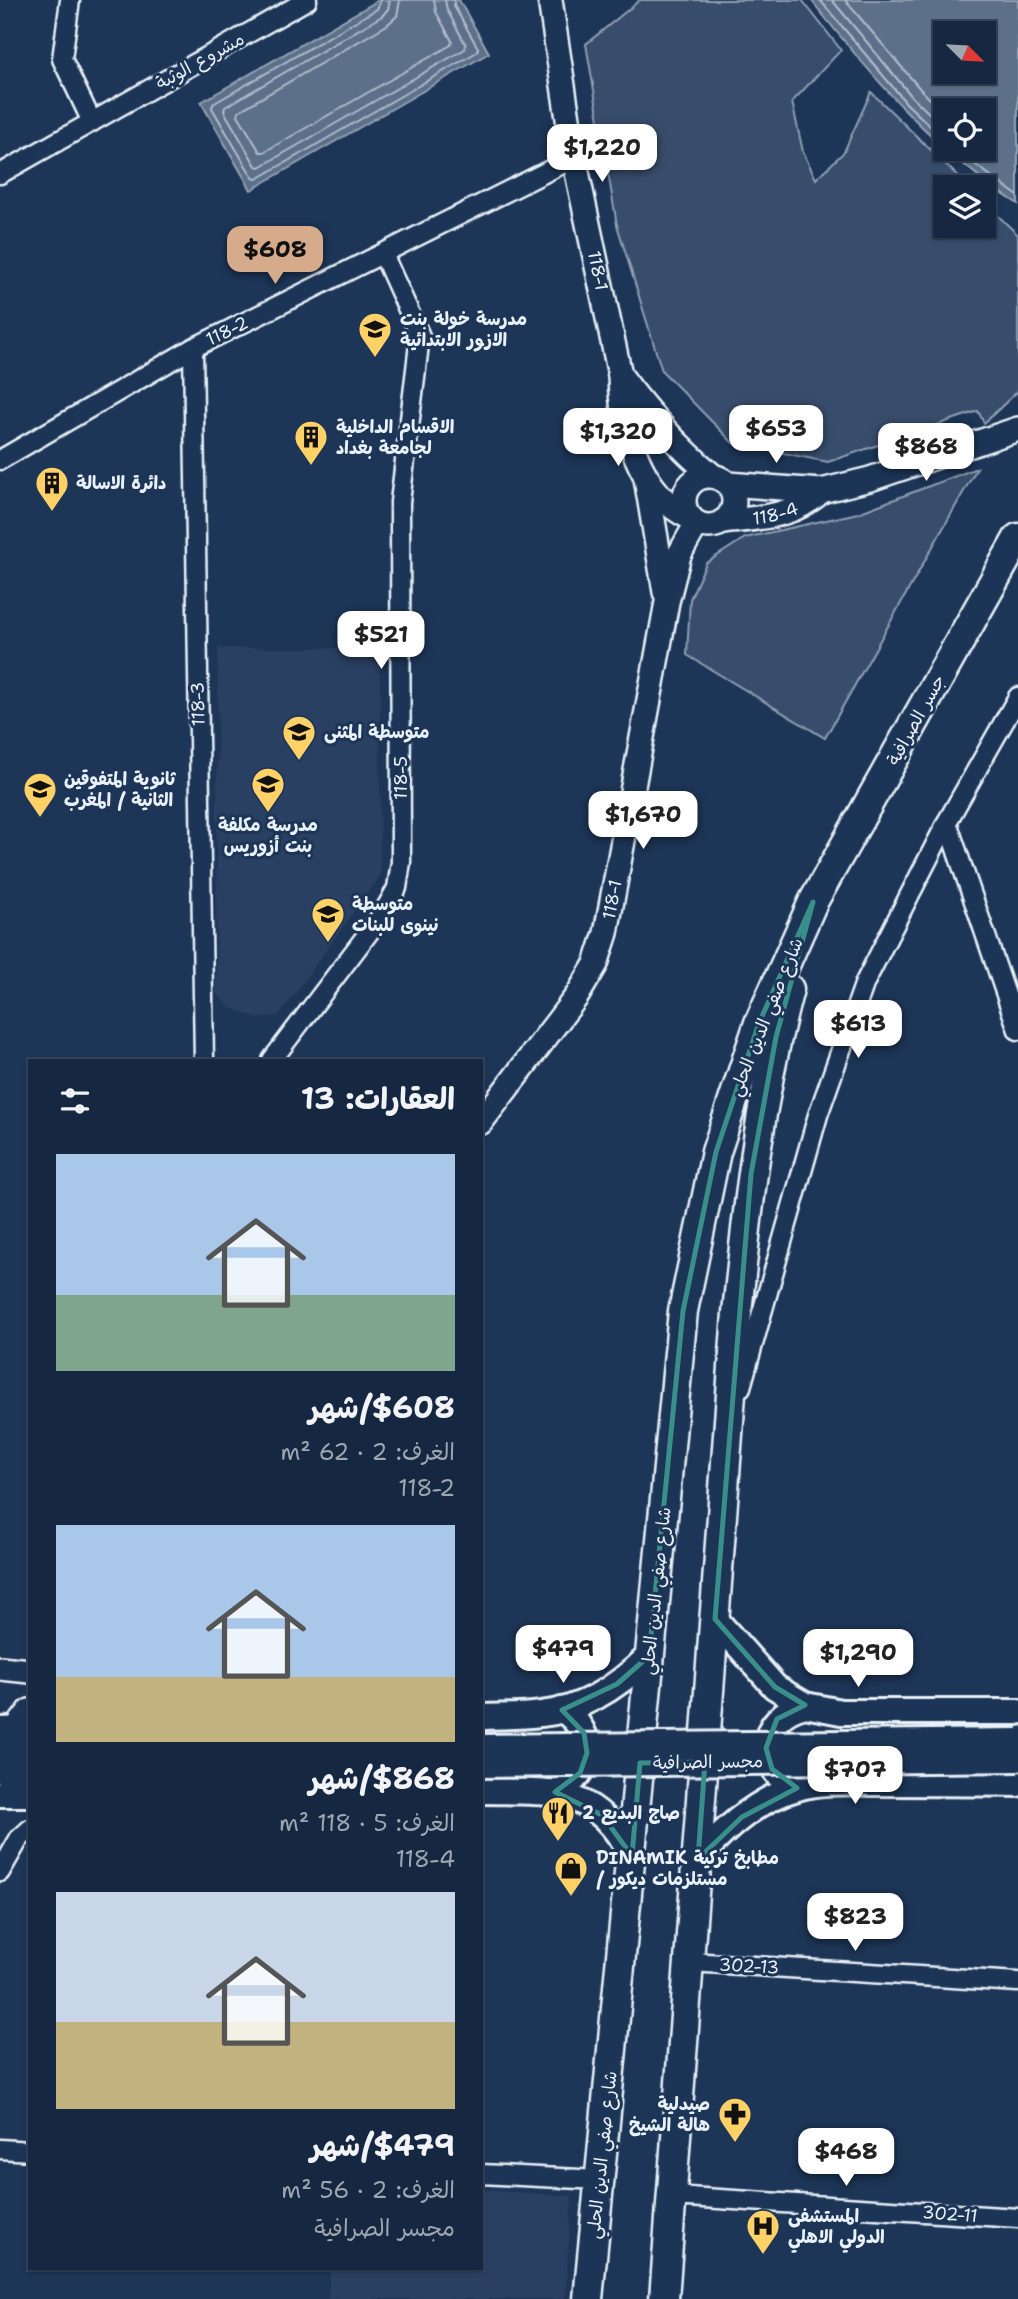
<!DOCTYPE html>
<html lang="ar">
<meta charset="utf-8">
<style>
:root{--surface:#162841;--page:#23344c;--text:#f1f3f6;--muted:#9ea6b1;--line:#35445a;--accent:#d6ab8b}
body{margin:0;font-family:"Shantell Sans","Playpen Sans Arabic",sans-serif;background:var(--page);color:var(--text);direction:rtl;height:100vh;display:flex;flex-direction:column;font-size:26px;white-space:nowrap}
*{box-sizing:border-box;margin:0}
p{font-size:23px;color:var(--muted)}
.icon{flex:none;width:38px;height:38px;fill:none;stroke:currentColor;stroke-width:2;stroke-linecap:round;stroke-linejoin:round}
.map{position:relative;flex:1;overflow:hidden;direction:ltr}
.drawer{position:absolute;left:28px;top:1059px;width:455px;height:1211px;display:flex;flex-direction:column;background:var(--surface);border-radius:0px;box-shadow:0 2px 5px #0004,0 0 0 2px var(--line);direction:rtl}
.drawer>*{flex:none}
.needle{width:46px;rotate:114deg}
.controls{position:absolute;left:933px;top:21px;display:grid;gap:14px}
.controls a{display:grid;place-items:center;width:63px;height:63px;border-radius:0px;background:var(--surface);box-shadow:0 2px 5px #0004,0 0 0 2px var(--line);font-size:35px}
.price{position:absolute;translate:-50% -60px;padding:0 16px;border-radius:14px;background:#fff;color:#222;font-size:23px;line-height:46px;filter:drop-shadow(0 2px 4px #0008)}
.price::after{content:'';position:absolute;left:50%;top:42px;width:21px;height:16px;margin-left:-10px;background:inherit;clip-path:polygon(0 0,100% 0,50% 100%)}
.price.on{background:var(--accent);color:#111}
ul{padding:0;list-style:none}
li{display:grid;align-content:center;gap:14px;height:371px;padding:0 28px}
li span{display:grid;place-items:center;height:217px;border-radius:0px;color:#555}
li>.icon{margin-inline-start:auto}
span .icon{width:126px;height:126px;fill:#fffc;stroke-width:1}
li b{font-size:30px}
h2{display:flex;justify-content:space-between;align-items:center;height:84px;padding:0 28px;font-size:30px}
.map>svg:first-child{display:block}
.built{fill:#2a4162}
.green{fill:#374d6c;stroke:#909fb2;stroke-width:2}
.water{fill:#5d7089;stroke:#95a4b5;stroke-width:2;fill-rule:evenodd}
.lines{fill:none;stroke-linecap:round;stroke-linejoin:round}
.shore{stroke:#b0bdcc;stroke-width:2}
.minor-casing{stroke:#e8f1f8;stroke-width:23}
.tertiary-casing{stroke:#e8f1f8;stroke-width:28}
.secondary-casing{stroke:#e8f1f8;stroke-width:30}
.primary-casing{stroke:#e8f1f8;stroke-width:33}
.minor{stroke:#1d3557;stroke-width:18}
.tertiary{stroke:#1d3557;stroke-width:23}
.secondary{stroke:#1d3557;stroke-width:24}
.primary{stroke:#1d3557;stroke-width:28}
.secondary-bridge-casing{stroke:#e8f1f8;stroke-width:30;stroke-linecap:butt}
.secondary-bridge{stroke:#1d3557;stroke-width:24}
.marked{fill:none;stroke:#3a8f8a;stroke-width:5;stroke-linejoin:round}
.labels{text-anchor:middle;stroke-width:6;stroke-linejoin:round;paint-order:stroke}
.street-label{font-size:18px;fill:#e8f1f8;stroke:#1d3557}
.poi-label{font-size:18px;font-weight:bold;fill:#e8f1f8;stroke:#1d3557;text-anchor:start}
</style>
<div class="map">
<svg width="1018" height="2299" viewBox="0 0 1018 2299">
<rect width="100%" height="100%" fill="#1d3557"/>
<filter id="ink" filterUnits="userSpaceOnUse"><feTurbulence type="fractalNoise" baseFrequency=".0143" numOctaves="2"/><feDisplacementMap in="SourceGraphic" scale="14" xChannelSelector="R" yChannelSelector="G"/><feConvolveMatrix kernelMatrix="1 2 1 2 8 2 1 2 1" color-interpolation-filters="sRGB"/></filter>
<g filter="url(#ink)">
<g class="built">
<path d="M218,648H380V876L279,1015L258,1019L231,1008L216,993Z"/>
<path d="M481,2190L572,2196L565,2299H328L330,2268H481Z"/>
</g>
<g class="green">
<path d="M640,0H802L841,50L792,102L803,152L816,179L844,152L871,92L969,187H945V226H984V202L1018,235V391L984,423L978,411L828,462L733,443L662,371L617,225L586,44Z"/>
<path d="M977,468L825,738L687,655L690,599L706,563L745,538L858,513Z"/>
</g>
<g class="water">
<path d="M379,0H459L489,53L251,190L201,102Z"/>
<path d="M811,0H1018V204C935,151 872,77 811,0ZM984,33V72H945V33ZM984,110V149H945V110Z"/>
</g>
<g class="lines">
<g class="shore">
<path d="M381,0L377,9L213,104L212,108L253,178L257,179L477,52L478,48L454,6V0"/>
<path d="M390,0L388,9L382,16L225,107L224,111L256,166L260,167L465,49L466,45L447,10L445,0"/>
<path d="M400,0L397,16L387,25L239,111L238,115L260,152H264L451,45L452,41L436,12L434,0"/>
<path d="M820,0L907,104L945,140"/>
<path d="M832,0L913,98L945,128"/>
<path d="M845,0L921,90L945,114"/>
<path d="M954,149L1018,196"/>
</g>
<defs>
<g id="minor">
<path d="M70,0L62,59L92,122"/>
<path d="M0,174L307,0"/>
<path d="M193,348L204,1060"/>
<path d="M0,460L193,348L574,158"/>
<path d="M947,822L1018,1030"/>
<path d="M272,1060L382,915L397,888L401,862L400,502L420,336L383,254"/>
<path d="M741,1387L818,1115L865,982L947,822L1018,697"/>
<path d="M0,1872L19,1839L30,1829"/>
<path d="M690,1962L1018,1982"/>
<path d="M0,2149L30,2151"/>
<path d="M481,2174L600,2180"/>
<path d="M672,2196L1018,2218"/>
</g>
<g id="tertiary">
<path id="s1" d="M550,0L574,158L620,375C621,426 639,495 691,518"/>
<path d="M620,375C648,413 677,446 713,476"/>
<circle cx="709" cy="501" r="25"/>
<path d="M646,478L665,592"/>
<path d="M728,484L821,491L870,479L1018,429"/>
<path id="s2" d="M722,522C758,518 795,517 821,491"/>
<path id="s3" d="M481,1122L577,996L596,964L606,933L667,602L679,555L697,523"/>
<path d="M0,1668L30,1671"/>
<path d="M15,1730L30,1711"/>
</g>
<g id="secondary">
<path d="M715,1619L775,1687L805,1705L841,1712H1018"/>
<path d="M481,1717C501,1716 521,1717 541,1714C583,1710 620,1685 649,1656"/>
<path d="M0,1730L30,1729"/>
<path d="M0,1752L30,1751"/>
<path d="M0,1770H30"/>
<path d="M797,1788C753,1768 758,1716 805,1705"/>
<path d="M481,1791C551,1792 595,1785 632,1856"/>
<path d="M555,1792C594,1775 598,1732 562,1710"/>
<path d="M0,1794H30"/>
<path d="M698,1859C724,1829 758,1799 797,1788C823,1780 852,1783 878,1783C925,1783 971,1783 1018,1784"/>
</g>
<g id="primary">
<path d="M588,2299L683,1311L716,1152L759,1023L813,902L1018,538"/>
<path d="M664,2299L737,1313C748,1203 760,1097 789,989"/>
</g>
</defs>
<use href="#minor" class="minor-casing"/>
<use href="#tertiary" class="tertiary-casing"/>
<use href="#secondary" class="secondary-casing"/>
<use href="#primary" class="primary-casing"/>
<use href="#minor" class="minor"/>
<use href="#tertiary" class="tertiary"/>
<use href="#secondary" class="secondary"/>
<use href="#primary" class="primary"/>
<defs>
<g id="secondary-bridge">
<path d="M481,1747L1018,1741"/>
<path d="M481,1765L1018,1759"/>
</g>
</defs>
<use href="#secondary-bridge" class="secondary-bridge-casing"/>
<use href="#secondary-bridge" class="secondary-bridge"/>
</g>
</g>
<path class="marked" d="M813,902L776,1037L751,1174L715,1619L775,1687L805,1705L777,1719L766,1748L772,1769L797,1788L742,1817L698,1859L705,1762L640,1763L632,1856L602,1815L555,1792L580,1773L587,1753L584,1733L562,1710L617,1684L649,1656L683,1311L716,1152L759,1023Z"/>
<defs>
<symbol id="school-pin" viewBox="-11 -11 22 30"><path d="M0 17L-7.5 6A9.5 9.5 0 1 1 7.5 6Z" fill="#ffd166" stroke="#1d3557"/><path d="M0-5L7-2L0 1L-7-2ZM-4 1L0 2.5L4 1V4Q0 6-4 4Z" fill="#111"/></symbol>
<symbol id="building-pin" viewBox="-11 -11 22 30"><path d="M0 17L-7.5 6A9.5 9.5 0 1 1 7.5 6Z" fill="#ffd166" stroke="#1d3557"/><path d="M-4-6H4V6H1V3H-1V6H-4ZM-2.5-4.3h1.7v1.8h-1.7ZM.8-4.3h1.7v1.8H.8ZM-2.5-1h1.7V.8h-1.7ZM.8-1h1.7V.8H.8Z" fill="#111"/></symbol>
<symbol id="restaurant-pin" viewBox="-11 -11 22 30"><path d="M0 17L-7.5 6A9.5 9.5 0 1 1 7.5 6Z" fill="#ffd166" stroke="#1d3557"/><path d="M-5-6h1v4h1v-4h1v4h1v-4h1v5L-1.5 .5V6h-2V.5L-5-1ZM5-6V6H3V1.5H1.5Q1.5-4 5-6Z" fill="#111"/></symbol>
<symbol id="shop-pin" viewBox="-11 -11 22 30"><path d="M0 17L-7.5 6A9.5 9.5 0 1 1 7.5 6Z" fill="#ffd166" stroke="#1d3557"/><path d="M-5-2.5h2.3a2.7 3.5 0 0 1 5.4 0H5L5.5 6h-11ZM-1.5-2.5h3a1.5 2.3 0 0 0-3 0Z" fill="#111"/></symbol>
<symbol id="pharmacy-pin" viewBox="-11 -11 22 30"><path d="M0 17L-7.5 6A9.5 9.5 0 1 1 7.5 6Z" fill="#ffd166" stroke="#1d3557"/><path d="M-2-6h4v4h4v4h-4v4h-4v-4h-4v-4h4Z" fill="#111"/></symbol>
<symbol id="hospital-pin" viewBox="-11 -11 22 30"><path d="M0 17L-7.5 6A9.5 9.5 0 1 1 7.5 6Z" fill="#ffd166" stroke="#1d3557"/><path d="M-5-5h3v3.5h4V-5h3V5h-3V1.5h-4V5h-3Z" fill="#111"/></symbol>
</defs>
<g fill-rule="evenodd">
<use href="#school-pin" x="356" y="310" width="38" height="52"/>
<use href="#building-pin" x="292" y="418" width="38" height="52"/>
<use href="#building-pin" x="33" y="464" width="38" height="52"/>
<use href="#school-pin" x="280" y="713" width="38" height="52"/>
<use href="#school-pin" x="249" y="765" width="38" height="52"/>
<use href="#school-pin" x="21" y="770" width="38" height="52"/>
<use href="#school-pin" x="309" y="895" width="38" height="52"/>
<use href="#restaurant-pin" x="539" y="1794" width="38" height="52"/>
<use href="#shop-pin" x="552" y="1849" width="38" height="52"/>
<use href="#pharmacy-pin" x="716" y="2095" width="38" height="52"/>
<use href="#hospital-pin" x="744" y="2207" width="38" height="52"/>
</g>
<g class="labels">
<g class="street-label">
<text transform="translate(200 61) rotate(-29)" y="6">مشروع الوثبة</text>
<text dy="6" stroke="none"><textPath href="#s1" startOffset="275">118-1</textPath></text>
<text transform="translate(227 331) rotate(-26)" y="6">118-2</text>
<text dy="6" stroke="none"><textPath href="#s2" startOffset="54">118-4</textPath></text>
<text transform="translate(198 704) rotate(-91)" y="6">118-3</text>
<text transform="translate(916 720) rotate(-61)" y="6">جسر الصرافية</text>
<text transform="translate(401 778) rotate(-90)" y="6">118-5</text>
<text dy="6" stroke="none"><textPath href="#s3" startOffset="262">118-1</textPath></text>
<text transform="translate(766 1017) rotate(-68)" y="6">شارع صفي الدين الحلي</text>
<text transform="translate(656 1591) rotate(-84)" y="6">شارع صفي الدين الحلي</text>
<text transform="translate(708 1762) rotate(-1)" y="6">مجسر الصرافية</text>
<text transform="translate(749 1966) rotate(3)" y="6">302-13</text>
<text transform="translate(602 2155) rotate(-84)" y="6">شارع صفي الدين الحلي</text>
<text transform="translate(950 2214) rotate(4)" y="6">302-11</text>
</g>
<g class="poi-label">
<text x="400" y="325">مدرسة خولة بنت<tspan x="400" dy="21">الازور الابتدائية</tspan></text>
<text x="336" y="433">الاقسام الداخلية<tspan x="336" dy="21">لجامعة بغداد</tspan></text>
<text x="76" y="489">دائرة الاسالة</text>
<text x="324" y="738">متوسطة المثنى</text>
<text x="64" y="785">ثانوية المتفوقين<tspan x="64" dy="21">الثانية / المغرب</tspan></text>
<text x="268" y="831" text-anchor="middle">مدرسة مكلفة<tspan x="268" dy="21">بنت أزوريس</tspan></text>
<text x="352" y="910">متوسطة<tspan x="352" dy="21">نينوى للبنات</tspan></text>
<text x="582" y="1819">صاج البديع 2</text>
<text x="596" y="1864">DINAMIK مطابخ تركية<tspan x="596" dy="21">/ مستلزمات ديكور</tspan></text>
<text x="710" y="2110" text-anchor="end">صيدلية<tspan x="710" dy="21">هالة الشيخ</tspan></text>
<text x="788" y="2222">المستشفى<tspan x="788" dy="21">الدولي الاهلي</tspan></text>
</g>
</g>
</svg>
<div class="controls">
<a><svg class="needle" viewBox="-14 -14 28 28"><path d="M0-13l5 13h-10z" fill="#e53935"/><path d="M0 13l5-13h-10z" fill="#9ea6b1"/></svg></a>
<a><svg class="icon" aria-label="locate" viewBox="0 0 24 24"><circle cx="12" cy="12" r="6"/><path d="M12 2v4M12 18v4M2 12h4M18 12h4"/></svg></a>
<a><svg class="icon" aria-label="layers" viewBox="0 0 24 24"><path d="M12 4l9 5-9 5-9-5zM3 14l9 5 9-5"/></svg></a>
</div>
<b class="price" style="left:602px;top:184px">$1,220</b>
<b class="price on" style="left:275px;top:286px">$608</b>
<b class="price" style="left:776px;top:465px">$653</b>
<b class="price" style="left:618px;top:468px">$1,320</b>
<b class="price" style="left:926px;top:483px">$868</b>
<b class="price" style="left:381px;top:671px">$521</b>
<b class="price" style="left:643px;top:851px">$1,670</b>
<b class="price" style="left:858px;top:1060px">$613</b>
<b class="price" style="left:563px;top:1685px">$479</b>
<b class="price" style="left:858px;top:1689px">$1,290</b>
<b class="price" style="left:855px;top:1806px">$707</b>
<b class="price" style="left:855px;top:1953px">$823</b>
<b class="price" style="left:846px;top:2188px">$468</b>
<section class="drawer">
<h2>العقارات: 13<svg class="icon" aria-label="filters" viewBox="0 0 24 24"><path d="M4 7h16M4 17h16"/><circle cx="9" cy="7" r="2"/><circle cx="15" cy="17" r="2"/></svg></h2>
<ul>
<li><span style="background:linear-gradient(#a9c7e8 65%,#7fa58c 0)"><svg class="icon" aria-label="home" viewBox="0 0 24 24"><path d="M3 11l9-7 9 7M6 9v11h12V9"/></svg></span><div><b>$608/شهر</b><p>الغرف: 2 · 62 m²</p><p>118-2</p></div></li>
<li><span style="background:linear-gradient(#a9c7e8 70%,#c2b280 0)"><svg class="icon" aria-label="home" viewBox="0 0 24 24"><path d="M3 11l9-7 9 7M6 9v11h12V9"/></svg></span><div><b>$868/شهر</b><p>الغرف: 5 · 118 m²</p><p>118-4</p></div></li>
<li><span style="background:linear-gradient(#c9d6e8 60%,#c2b280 0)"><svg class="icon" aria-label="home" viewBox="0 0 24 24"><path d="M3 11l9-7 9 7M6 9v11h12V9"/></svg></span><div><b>$479/شهر</b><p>الغرف: 2 · 56 m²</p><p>مجسر الصرافية</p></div></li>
</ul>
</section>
</div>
